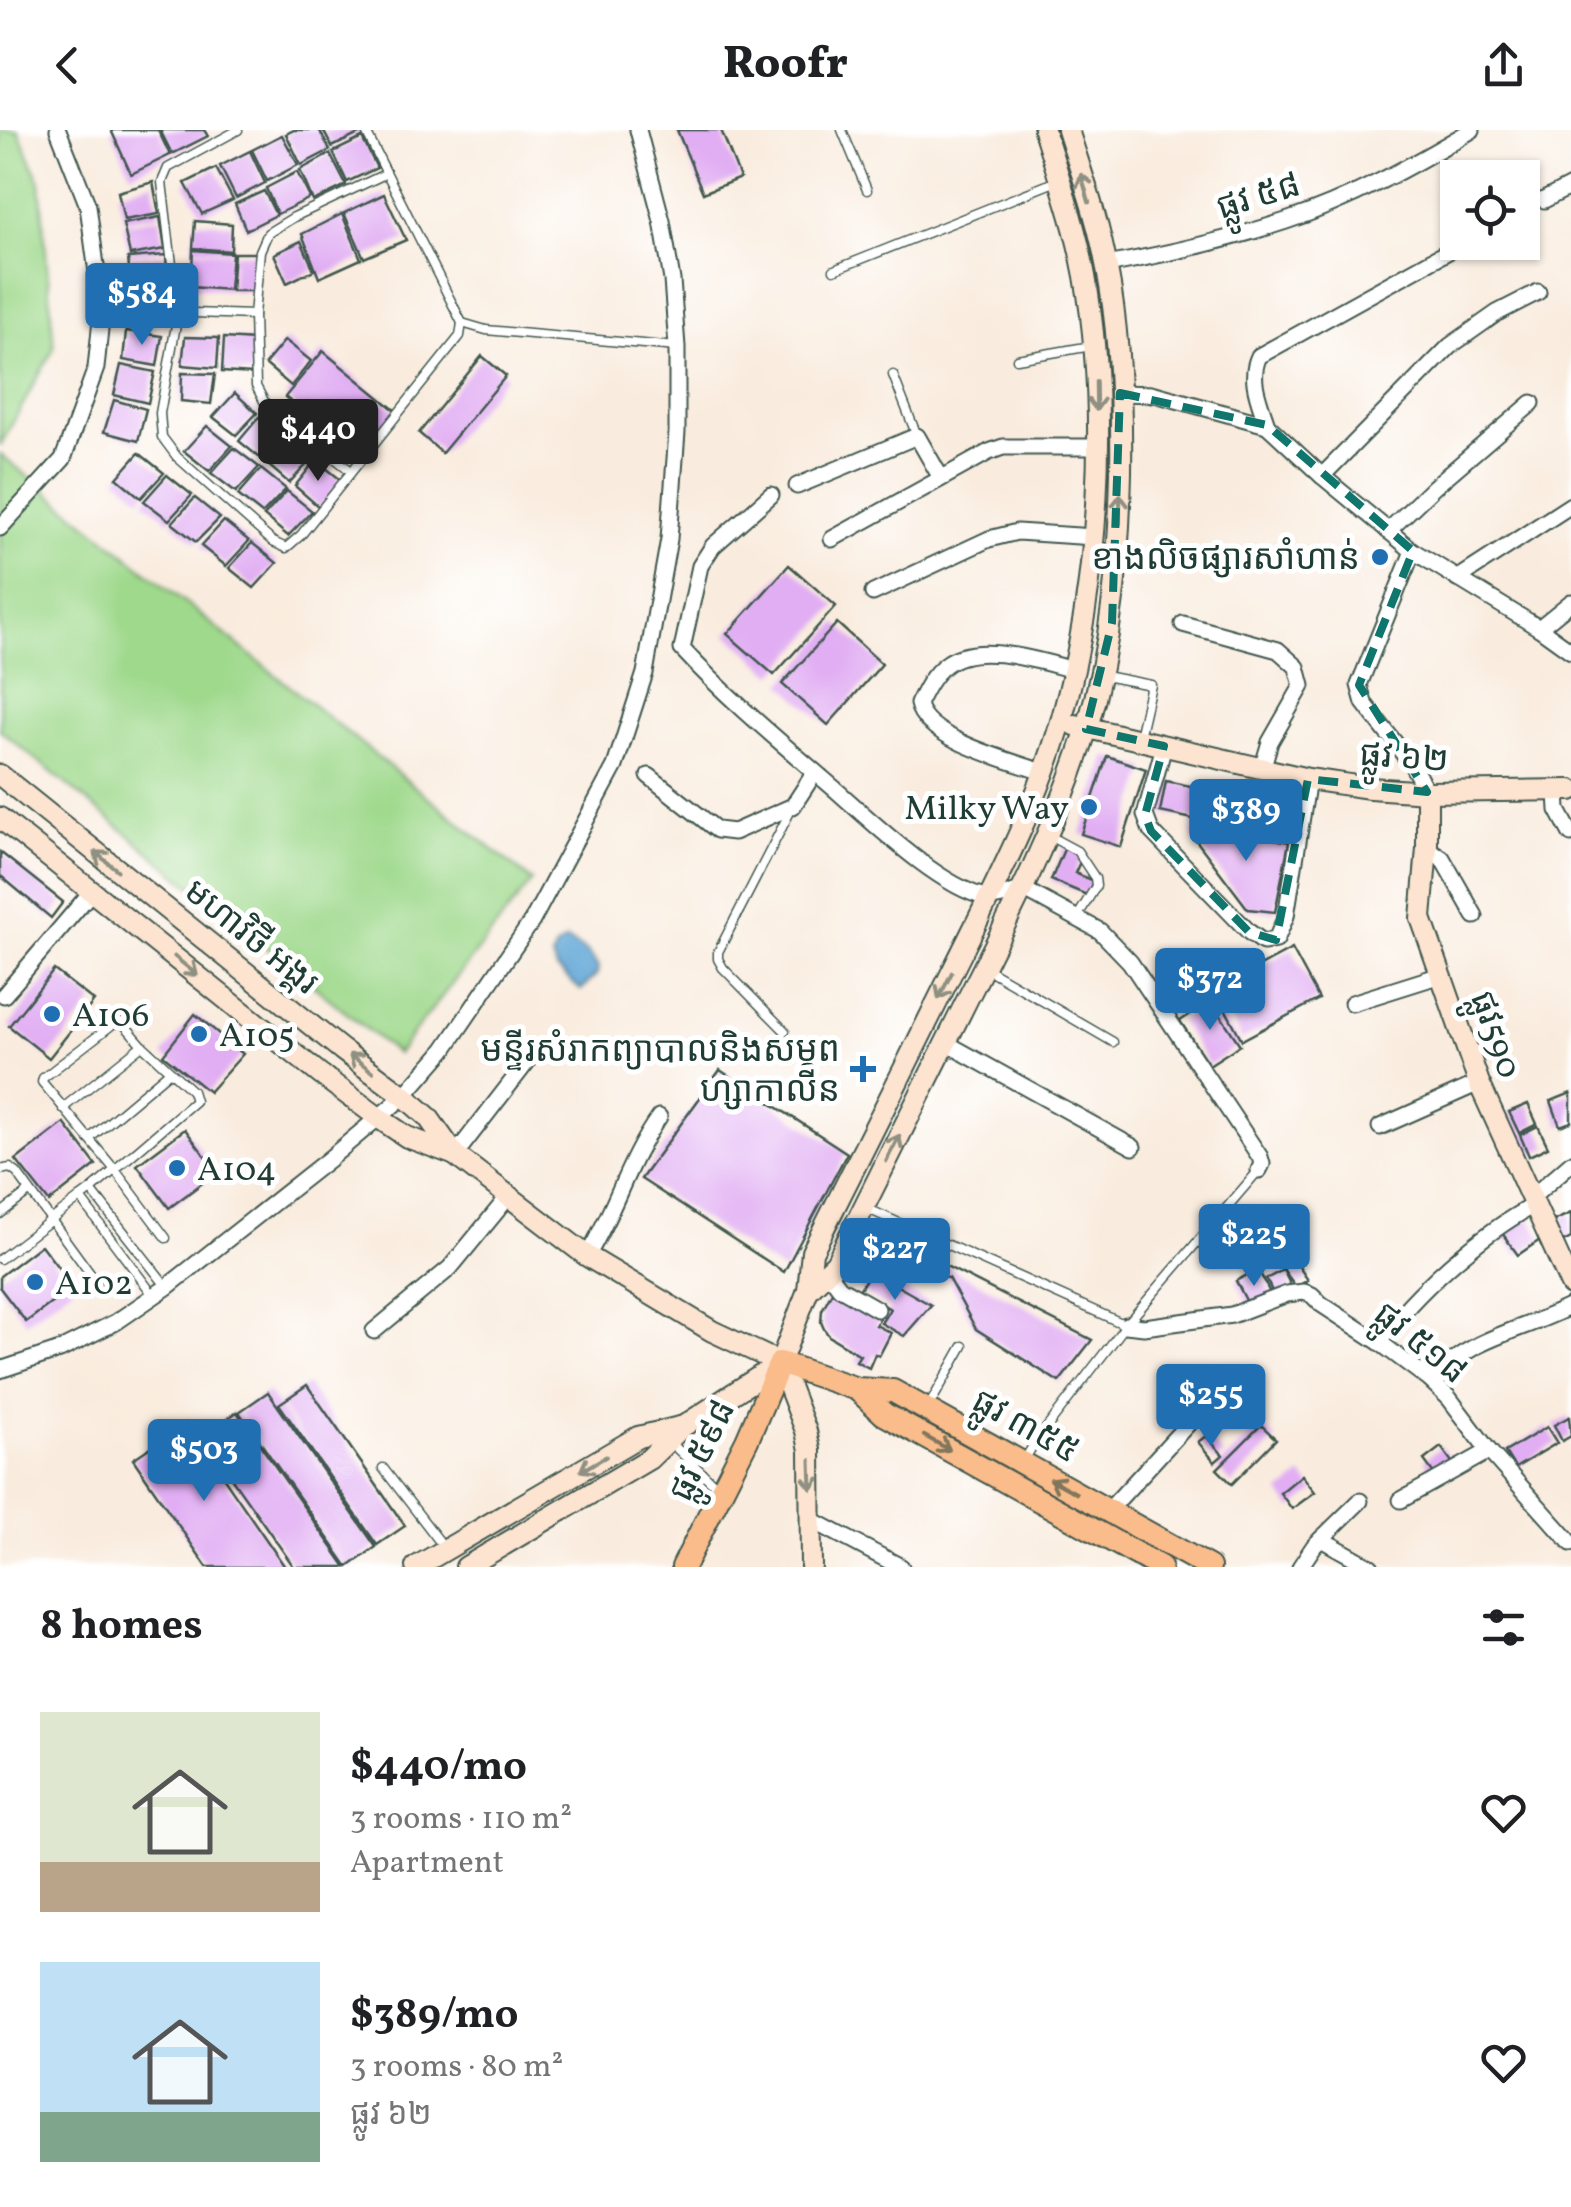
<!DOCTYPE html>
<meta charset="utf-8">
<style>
:root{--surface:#fff;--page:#f6f6f6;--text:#202124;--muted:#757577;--accent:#1f6fb2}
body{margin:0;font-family:Vollkorn,"Noto Sans Khmer",serif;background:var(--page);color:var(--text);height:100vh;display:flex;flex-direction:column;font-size:38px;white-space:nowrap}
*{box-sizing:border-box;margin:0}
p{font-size:32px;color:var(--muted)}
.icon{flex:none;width:55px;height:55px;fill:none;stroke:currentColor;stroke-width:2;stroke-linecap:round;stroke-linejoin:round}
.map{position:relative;height:1437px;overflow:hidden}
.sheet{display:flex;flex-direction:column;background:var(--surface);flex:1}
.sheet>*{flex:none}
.fabs{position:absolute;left:1440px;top:30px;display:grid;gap:20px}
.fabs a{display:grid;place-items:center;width:100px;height:100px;border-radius:0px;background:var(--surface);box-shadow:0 2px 8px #0004;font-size:50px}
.price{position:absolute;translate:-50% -85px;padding:0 22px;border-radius:10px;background:var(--accent);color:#fff;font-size:32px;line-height:65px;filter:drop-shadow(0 2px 5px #0008)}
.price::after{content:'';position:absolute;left:50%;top:60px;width:30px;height:22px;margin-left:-15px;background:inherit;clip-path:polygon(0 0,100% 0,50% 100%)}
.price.on{background:#222;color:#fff}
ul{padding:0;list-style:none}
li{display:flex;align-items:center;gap:30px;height:250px;padding:0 40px}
li span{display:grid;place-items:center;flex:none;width:280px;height:200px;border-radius:0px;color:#555}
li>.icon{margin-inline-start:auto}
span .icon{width:120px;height:120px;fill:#fffc;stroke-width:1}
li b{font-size:42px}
h2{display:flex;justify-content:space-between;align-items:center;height:120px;padding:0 40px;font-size:42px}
header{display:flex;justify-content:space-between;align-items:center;height:130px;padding:0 40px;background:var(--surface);font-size:45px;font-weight:800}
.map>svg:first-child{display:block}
.green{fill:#9fd98c;stroke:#5f8b60;stroke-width:2.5}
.water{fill:#61a6d6;stroke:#407285;stroke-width:2.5}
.building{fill:#e1aef3}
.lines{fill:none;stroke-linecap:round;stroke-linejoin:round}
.lane-casing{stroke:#40574e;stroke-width:11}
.street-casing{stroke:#40574e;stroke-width:19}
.secondary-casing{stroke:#40574e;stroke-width:24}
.primary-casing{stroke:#40574e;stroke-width:26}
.lane{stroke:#fff;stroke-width:8}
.street{stroke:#fff;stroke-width:15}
.secondary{stroke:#fde4d0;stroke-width:20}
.primary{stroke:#f9bc8a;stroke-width:22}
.oneway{stroke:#8e9082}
.oneway2{stroke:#81765b}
.marked{fill:none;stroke:#0f766e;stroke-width:8;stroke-dasharray:20 12;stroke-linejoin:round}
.poi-dot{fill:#1f6fb2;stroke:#fff;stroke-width:4}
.labels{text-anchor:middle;stroke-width:10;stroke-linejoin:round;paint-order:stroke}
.street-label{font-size:35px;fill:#1f3d34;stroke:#fff}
.poi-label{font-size:35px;fill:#1f3d34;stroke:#fff;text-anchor:start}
</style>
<header><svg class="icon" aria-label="back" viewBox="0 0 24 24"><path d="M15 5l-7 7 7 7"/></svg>Roofr<svg class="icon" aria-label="share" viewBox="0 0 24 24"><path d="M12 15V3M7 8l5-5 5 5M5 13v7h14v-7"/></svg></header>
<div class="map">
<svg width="1571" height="1437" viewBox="0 0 1571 1437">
<rect width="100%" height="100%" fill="#fff"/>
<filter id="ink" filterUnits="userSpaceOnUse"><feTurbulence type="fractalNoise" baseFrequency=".01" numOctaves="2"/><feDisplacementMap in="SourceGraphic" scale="20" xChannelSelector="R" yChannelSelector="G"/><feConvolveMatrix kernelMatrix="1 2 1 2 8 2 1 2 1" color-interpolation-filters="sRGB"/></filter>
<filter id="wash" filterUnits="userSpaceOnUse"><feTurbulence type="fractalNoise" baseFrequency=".0048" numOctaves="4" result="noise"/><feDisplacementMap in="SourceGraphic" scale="40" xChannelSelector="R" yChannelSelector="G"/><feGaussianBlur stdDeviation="2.25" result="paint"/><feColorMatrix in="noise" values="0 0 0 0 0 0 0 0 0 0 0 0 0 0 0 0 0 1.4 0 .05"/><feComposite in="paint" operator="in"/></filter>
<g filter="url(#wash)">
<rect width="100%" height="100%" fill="#f9ecde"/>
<g class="green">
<path d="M0,0H18L40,52L54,218L0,316Z"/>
<path d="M0,324L532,751L397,924L0,600Z"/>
</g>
<path class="water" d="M567,810L587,822L598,836L597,844L581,860L556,838L552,827L556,817Z"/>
<g id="blocks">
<g class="building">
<path d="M111,0H158L170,25L131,44Z"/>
<path d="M160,0H204L208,6L172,24Z"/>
<path d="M294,0H319L330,20L301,35L286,4Z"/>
<path d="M323,0H359L361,3L332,17Z"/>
<path d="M677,0H721L740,48L703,63Z"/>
<path d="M282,5L298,35L267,51L252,20Z"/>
<path d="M362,8L377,38L347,52L333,22Z"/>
<path d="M250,21L265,53L236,68L220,36Z"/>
<path d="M330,24L346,55L313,71L300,40Z"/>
<path d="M216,38L233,70L202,84L185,53Z"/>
<path d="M297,42L310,68L277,84L266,58Z"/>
<path d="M153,52L159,84L124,90L118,62Z"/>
<path d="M264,61L276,85L246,100L235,74Z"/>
<path d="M384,64L406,110L364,128L344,83Z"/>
<path d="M342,84L361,129L319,148L302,104Z"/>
<path d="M160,87L165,119L130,125L123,94Z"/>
<path d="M195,91L232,94L231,121L193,118Z"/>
<path d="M301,111L314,140L287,153L274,124Z"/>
<path d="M193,120L232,123L229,160L191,157Z"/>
<path d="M234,123H257L253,161H231Z"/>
<path d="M166,125L168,160L131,162L128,128Z"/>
<path d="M126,201L162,206L157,236L123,230Z"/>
<path d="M185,207L219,208L217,238L182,235Z"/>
<path d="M224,208L254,210L253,244L222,242Z"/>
<path d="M285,210L311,231L291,256L265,234Z"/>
<path d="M323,221L396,281L358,328L285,267Z"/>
<path d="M482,226L506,246L442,323L419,303Z"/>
<path d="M121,235L155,242L148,273L114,265Z"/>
<path d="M182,243L215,244L211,274L181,271Z"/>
<path d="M235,263L257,283L236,305L213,287Z"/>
<path d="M114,270L146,279L138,311L104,302Z"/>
<path d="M259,287L287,307L265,332L239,311Z"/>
<path d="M207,296L232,316L209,341L184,321Z"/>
<path d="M290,309L312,329L289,353L267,334Z"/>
<path d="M234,318L259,337L236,362L211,343Z"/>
<path d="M139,323L164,343L141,368L117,348Z"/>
<path d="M316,330L341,350L320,378L295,356Z"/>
<path d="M261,339L286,359L262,384L238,365Z"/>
<path d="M167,345L192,365L169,390L144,371Z"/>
<path d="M287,361L312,381L288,406L264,386Z"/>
<path d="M195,368L220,388L196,412L172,393Z"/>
<path d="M224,391L249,411L226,436L201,416Z"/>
<path d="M252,413L277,433L254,458L229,438Z"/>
<path d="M789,435L836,476L774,545L727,504Z"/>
<path d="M837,493L882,534L828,595L782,554Z"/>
<path d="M1107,626L1146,639L1121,717L1081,704Z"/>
<path d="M1166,651L1283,675L1277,707L1160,682Z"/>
<path d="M1194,693L1289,712L1275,782L1248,779L1192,705Z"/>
<path d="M1065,717L1083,725L1075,743L1093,751L1087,765L1051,750Z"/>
<path d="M0,722L63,772L51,788L2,747L0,749Z"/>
<path d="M1292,819L1319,869L1242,910L1215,860Z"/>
<path d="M54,840L94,871L49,928L9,896Z"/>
<path d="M1211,871L1240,915L1209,935L1180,891Z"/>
<path d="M195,884L243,924L209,962L163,925Z"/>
<path d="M720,940L847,1023L784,1142L641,1049Z"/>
<path d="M1571,963V992L1560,996L1551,971Z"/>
<path d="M1528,974L1537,994L1519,1003L1509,982Z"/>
<path d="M64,993L96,1035L49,1072L16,1030Z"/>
<path d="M1538,996L1548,1017L1529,1026L1520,1005Z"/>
<path d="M185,999L217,1042L169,1078L137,1035Z"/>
<path d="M1571,1083V1108L1563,1112L1553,1091Z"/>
<path d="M1527,1085L1543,1108L1518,1125L1502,1103Z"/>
<path d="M873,1099L1092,1210L1059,1252L976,1199L948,1148L914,1141L913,1144L864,1118Z"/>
<path d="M41,1115L73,1157L26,1192L0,1158V1146Z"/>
<path d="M1295,1131L1308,1150L1296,1157L1283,1139Z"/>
<path d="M1258,1139L1272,1167L1250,1178L1236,1151Z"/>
<path d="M1283,1140L1292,1158L1275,1167L1266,1149Z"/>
<path d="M871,1141L931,1175L904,1206L881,1193L890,1179L859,1160Z"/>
<path d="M833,1160L880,1188L876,1195L891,1203L879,1226L875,1224L869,1238L856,1231L860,1225L829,1206L824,1199L821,1192L822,1180Z"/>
<path d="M307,1255L405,1396L377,1415L279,1274Z"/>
<path d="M268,1262L376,1417L348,1437L239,1282Z"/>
<path d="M237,1282L346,1437H294L202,1306Z"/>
<path d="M1569,1287L1571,1306L1562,1311L1554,1295Z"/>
<path d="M186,1293L285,1437H207L133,1329Z"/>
<path d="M1261,1295L1276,1309L1232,1354L1217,1339Z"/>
<path d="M1547,1297L1557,1313L1515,1338L1505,1322Z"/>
<path d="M1206,1306L1223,1325L1215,1332L1198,1312Z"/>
<path d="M1441,1317L1454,1335L1437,1348L1424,1330Z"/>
<path d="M1302,1345L1315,1362L1292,1379L1280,1363Z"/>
</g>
</g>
</g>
<g filter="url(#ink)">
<use href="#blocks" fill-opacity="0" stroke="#40574e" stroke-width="2.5"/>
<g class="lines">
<defs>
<g id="lane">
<path d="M238,0L168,38L162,52L178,184L160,283L162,307L177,327L273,412L286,418L301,405L460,206L462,193L365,0"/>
<path d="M842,0L867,60"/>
<path d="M834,140L1057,51"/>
<path d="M102,180L254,185"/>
<path d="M462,193L486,200L677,217"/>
<path d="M1017,229L1091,216"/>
<path d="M893,245L917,306"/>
<path d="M351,341L265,273L256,256L254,185L260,121L268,103L294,87L385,44"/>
<path d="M1100,545L1151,555L1139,607"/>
<path d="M1051,707L1077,721L1095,748L1096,756L1076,789"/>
<path d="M984,837L1113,912"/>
<path d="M785,901L723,838L718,829V822L791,680"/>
<path d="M63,978L142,915"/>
<path d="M89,1009L170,941"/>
<path d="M0,1040L10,1038L17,1043L97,1153"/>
<path d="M91,1060L195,971L192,961L142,915L122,892L113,894L43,948L42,952L115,1040L166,1108"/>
<path d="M868,1079L1126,1195"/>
<path d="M0,1084L29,1062"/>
<path d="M0,1129L80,1068"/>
<path d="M154,1166L80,1068L91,1060L167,1157"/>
<path d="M929,1276L963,1216"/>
<path d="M671,1313L719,1359"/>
<path d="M1023,1332L1034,1314L1126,1195L1259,1040"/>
<path d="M383,1338L443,1416"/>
</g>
<g id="street">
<path d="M1544,70L1571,56"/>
<path d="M1107,135C1167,124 1228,110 1286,91C1351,70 1413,35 1472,0"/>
<path d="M1120,263L1155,264L1267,295L1322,346L1413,421L1539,498L1571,521"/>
<path d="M1267,295C1260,272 1248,249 1259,226L1465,112"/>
<path d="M1322,346L1450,216L1497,183L1538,162"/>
<path d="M797,356L917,306L941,348"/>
<path d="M771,365L713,416L700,436L682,519C729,570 784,615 836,660C871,691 941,758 986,767C997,770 1013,762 1023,759L1100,801L1130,832L1260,1027L1262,1034L1259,1040"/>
<path d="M0,398L63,329L96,238L102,180L88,76L58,0"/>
<path d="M1388,401L1434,357L1532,273"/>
<path d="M832,409L989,322L1003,317H1097"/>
<path d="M1413,421L1359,555L1364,573L1412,635L1427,662"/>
<path d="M1457,449L1571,375"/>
<path d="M873,463L989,409L1017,402L1094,407"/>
<path d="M1183,494L1278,520L1297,537L1302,556L1270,612L1262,639"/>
<path d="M1539,498L1571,472"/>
<path d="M1164,616L1145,685L1151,701L1249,802L1263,812L1276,810L1286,786L1308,649"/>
<path d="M1043,642C1011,631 925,609 918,574C925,560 932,545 945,535C975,510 1039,531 1074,540"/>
<path d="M649,646L717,700L734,702L793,676L815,642"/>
<path d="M1557,661L1558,680L1571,704"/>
<path d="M1427,718L1442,728L1475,786"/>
<path d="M4,865L92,761"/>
<path d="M1352,873L1441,845"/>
<path d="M946,913L1133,1017"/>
<path d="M1380,997L1479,953"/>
<path d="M455,1025L527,932"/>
<path d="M1531,1068L1571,1033"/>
<path d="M587,1126C615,1081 628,1030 659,987"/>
<path d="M827,1141L840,1158L877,1179"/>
<path d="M1126,1195L1144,1197L1232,1185L1287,1164L1304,1162L1312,1165L1321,1174L1379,1212L1430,1250L1449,1268L1489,1321L1571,1413"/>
<path d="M374,1201L450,1138L509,1066"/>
<path d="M1379,1212C1415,1162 1480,1104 1534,1075"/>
<path d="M0,1240L60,1220L116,1192L167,1157L329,1029L404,966L444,920L532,791L615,636L645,543L669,409L677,302V217L672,150L662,91L638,0"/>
<path d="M1430,1250C1475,1205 1518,1203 1571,1176"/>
<path d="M1401,1370L1489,1321"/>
<path d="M1108,1381L1196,1285"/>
<path d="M812,1390L901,1437"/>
<path d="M1321,1409L1371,1437"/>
<path d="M1300,1437L1314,1416L1360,1371"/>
</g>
<g id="secondary">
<path d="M1075,595L1308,649L1370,658L1427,662L1571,660"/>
<path d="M0,645L342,920L404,966L428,987L455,1025L587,1126L712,1201L780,1233"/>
<path d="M1427,662V718L1421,788L1479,953L1571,1155"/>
<path d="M0,688L320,944L379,988L407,1007L453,1024"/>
<path d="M808,1160L836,1133C880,1045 924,957 968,868C1013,780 1058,692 1087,598C1112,513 1119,431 1121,343C1122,275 1120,205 1107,139C1099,92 1082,45 1068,0"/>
<path d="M780,1233L808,1160L812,1122C859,1029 905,937 951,844C992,761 1037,677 1062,588C1099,455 1109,282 1085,146C1076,97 1059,48 1044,0"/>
<path d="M780,1233L806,1301L810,1320L811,1437"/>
<path d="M416,1437L638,1307L680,1297"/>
<path d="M466,1437L649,1329L682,1297L780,1233"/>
</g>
<g id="primary">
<path d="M857,1259L884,1284L1160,1437"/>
<path d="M683,1437L747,1310L780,1233L857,1259L893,1261L1209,1437"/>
</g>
</defs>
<use href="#lane" class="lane-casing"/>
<use href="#street" class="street-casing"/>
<use href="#secondary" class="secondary-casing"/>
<use href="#primary" class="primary-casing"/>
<use href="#lane" class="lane"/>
<use href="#street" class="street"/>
<use href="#secondary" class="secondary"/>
<use href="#primary" class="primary"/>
</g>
<defs><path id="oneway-shaft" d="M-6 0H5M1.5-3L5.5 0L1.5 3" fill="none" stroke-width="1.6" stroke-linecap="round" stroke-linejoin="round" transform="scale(2.5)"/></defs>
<g class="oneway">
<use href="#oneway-shaft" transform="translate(1085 58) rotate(-106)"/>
<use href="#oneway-shaft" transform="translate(1096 266) rotate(89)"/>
<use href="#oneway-shaft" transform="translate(1120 379) rotate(-89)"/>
<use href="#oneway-shaft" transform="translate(106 731) rotate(-141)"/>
<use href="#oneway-shaft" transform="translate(186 836) rotate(39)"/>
<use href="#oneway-shaft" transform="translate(945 856) rotate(117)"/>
<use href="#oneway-shaft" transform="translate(361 933) rotate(-143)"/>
<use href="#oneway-shaft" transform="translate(893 1018) rotate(-63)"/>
<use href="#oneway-shaft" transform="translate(593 1334) rotate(150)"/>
<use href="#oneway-shaft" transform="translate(811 1345) rotate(88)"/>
</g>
<g class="oneway2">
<use href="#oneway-shaft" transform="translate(937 1313) rotate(29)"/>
<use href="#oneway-shaft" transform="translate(1063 1356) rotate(-151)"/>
</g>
</g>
<path class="marked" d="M1120,263L1267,295L1413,421L1359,555L1427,662L1308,649L1276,810L1249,802L1151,701L1145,685L1164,616L1086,599L1112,493Z"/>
<g class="poi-dot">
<circle cx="1380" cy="427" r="10"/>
<circle cx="1089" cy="677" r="10"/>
<circle cx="52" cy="884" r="10"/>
<circle cx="199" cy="904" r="10"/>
<path d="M858 924h10v10h10v10h-10v10h-10v-10h-10v-10h10z"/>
<circle cx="177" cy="1038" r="10"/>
<circle cx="35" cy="1152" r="10"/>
</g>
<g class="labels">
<g class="street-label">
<text transform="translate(1258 65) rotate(-17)" y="12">ផ្លូវ ៥៨</text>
<text transform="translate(1404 626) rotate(4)" y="12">ផ្លូវ ៦២</text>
<text transform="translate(252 806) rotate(39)" y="12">មហាវិថី អង្គរ</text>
<text transform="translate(1497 904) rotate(70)" y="12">ផ្លូវ590</text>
<text transform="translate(1421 1212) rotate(39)" y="12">ផ្លូវ ៥១៨</text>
<text transform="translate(1026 1295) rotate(29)" y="12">ផ្លូវ ៣៥៥</text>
<text transform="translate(701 1320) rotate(-64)" y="12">ផ្លូវ ៥៩៨</text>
</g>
<g class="poi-label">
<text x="1360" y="439" text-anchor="end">ខាងលិចផ្សារសាំហាន់</text>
<text x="1069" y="689" text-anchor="end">Milky Way</text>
<text x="72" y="896">A106</text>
<text x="219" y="916">A105</text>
<text x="840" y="931" text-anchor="end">មន្ទីរសំរាកព្យាបាលនិងសម្ភព<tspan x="840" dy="40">ហ្សាកាលីន</tspan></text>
<text x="197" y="1050">A104</text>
<text x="55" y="1164">A102</text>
</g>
</g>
</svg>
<div class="fabs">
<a><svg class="icon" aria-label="locate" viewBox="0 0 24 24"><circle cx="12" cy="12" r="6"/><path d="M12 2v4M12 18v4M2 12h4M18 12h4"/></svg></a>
</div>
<b class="price" style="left:142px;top:218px">$584</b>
<b class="price on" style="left:318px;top:354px">$440</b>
<b class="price" style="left:1246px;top:734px">$389</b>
<b class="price" style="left:1210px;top:903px">$372</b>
<b class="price" style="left:1254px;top:1159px">$225</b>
<b class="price" style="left:895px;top:1173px">$227</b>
<b class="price" style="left:1211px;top:1319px">$255</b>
<b class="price" style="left:204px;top:1374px">$503</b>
</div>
<section class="sheet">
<h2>8 homes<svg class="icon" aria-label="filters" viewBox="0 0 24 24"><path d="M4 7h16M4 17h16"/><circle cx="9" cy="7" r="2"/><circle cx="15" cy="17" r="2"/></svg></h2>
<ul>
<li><span style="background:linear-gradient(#dfe7d0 75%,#b9a48a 0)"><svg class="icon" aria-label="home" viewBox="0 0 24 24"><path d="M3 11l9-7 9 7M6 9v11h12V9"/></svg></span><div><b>$440/mo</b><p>3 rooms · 110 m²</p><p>Apartment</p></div><svg class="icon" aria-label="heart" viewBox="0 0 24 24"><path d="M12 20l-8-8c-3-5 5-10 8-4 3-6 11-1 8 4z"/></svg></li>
<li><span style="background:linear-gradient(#bfe0f5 75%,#7fa58c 0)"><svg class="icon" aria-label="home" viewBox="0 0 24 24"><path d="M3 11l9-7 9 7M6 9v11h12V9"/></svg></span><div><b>$389/mo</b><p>3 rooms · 80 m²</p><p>ផ្លូវ ៦២</p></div><svg class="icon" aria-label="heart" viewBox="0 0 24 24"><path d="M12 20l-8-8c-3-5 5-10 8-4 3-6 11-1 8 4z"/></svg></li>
</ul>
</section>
